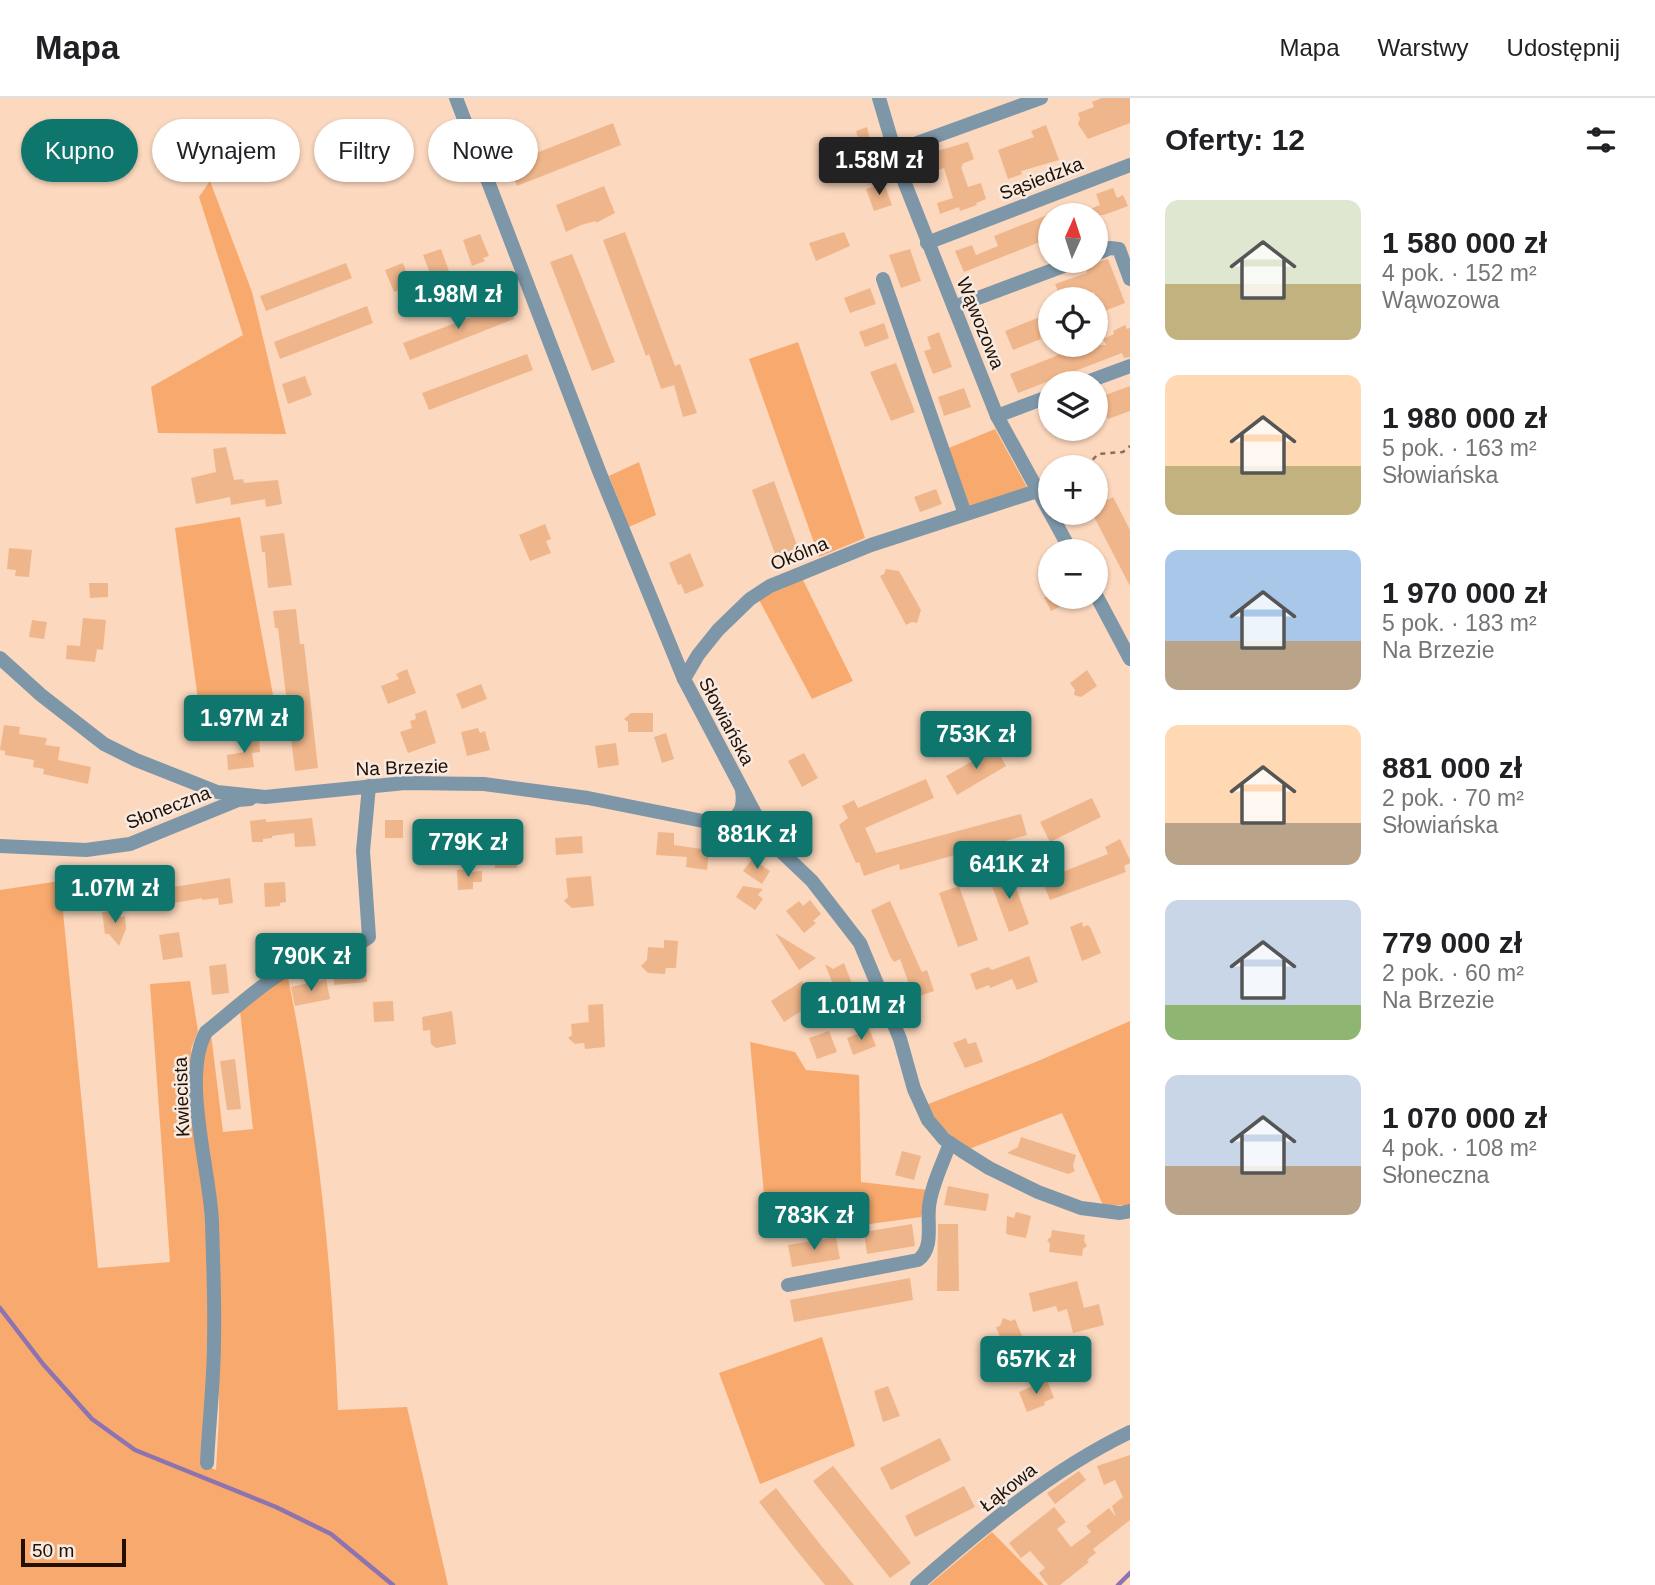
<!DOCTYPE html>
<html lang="pl">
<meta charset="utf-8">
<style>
:root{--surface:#fff;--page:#f2f2f2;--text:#202124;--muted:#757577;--line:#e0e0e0;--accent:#0f766e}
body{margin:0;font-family:Helvetica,sans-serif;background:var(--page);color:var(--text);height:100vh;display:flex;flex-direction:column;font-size:26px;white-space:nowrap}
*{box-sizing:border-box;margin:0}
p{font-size:23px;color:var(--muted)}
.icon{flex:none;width:38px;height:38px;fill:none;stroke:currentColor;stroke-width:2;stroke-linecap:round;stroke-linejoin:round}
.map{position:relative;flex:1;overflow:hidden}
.sheet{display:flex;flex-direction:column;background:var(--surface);width:525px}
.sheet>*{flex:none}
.banner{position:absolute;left:21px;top:21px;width:665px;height:63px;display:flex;gap:14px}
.needle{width:46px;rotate:3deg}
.fabs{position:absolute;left:1038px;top:105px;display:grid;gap:14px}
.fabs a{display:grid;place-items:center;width:70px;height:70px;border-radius:50%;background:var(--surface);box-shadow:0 2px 5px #0004;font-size:35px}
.scale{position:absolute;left:21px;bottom:18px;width:105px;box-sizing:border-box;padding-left:7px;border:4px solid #241001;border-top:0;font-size:19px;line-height:24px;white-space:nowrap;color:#241001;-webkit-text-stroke:5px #f6eae2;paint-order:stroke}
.price{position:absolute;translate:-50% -60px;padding:0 16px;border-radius:7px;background:var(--accent);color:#fff;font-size:23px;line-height:46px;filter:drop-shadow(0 2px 4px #0008)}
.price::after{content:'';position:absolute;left:50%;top:42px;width:21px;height:16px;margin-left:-10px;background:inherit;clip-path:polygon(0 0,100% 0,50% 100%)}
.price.on{background:#222;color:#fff}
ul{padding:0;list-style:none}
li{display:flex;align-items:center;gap:21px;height:175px;padding:0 35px}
li span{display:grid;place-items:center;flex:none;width:196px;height:140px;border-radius:14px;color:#555}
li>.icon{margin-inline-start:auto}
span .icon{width:84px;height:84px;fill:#fffc;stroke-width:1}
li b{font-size:30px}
h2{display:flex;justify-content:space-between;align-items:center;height:84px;padding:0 35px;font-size:30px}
.chip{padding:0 24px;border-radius:32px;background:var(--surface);box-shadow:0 2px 5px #0004;font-size:24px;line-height:63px}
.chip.on{background:var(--accent);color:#fff}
header{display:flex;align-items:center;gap:42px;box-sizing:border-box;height:98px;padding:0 35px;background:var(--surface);border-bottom:2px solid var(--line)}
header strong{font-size:33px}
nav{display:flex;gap:38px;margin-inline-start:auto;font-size:24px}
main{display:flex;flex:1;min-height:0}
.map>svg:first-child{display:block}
.green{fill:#f8aa6e}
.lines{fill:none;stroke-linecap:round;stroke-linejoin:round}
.stream{stroke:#8d73af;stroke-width:4.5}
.building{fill:#f0b68b}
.path{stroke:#896e59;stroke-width:2.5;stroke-dasharray:5 5;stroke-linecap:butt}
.minor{stroke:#7d97a9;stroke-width:14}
.labels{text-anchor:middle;stroke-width:5;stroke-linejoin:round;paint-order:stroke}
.street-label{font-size:19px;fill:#241001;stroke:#f6eae2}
</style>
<header>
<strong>Mapa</strong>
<nav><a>Mapa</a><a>Warstwy</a><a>Udostępnij</a></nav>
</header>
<main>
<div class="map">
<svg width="1130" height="1487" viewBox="0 0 1130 1487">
<rect width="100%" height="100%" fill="#fcd8be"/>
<g class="green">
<path d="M210,83L252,194L286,336L158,335L151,289L243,237L199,99Z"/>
<path d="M798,244L865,440L819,459L749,261Z"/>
<path d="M995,331L1028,391L963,411L944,352Z"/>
<path d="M639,364L656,417L629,429L609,378Z"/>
<path d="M240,419L273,597L198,602L175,430Z"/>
<path d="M801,478L853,583L812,601L758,500Z"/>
<path d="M60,783L98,1170L170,1164L150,886L190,883L198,933L191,951L208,1117L211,1244L201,1366L216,1372L219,1317L218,1138L198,978L211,936L223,1034L253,1031L240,913L287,875C317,1018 332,1166 338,1312L407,1309L448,1487H0V792Z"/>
<path d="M1130,923V1107H1103L1062,1015L969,1051L944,1032L926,1007L1038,963Z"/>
<path d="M750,944L795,954L806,972L859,977L861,1084L928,1092L921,1119L768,1140Z"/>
<path d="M822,1239L855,1348L760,1386L719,1275Z"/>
<path d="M992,1434L1044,1487H929L936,1481Z"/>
</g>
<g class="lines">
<g class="stream">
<path d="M0,1210L43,1266L92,1321L135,1352L276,1409L331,1436L393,1487"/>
<path d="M1118,1487L1130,1475"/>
</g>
</g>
<g class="building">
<path d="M1102,0H1130V25L1088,41L1078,26L1080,21L1078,15L1094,9L1092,4Z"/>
<path d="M613,25L621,47L517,88L508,66Z"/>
<path d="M1046,27L1059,62L1021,73L1022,76L1008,81L998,52L1034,39L1031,33Z"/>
<path d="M867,29L874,58L856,64L849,42L858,39L856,33Z"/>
<path d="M968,44L974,61L962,66L963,68L961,69L968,89L981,85L986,101L976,105L977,107L960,113L959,109L940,116L937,105L953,100L944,70L938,72L933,60L939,58L937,53Z"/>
<path d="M884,85L892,107L874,113L866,91Z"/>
<path d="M604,88L615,115L596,125V123L581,127L566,134L556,107Z"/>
<path d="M1113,90L1117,100L1123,97L1128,108L1104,117H1075L1100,107L1096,96Z"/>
<path d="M1050,116V140L964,174L955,153L972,147L976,157L998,148L994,138Z"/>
<path d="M625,134L675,268L680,266L697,315L683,319L674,287L661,291L649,256L646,258L603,142Z"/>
<path d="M844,134L850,148L816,163L809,145Z"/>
<path d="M480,136L489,158L483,160L485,163L472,168L463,142Z"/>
<path d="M441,151L449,173L444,175L445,179L433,183L423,157Z"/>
<path d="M910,151L921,183L901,190L889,157Z"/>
<path d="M572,156L615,264L592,273L550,164Z"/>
<path d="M1108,161L1125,205L1102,214L1094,194L1076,201H1061L1055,186L1087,175L1085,168Z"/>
<path d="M346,165L352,180L266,213L260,198Z"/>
<path d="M403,165L413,192L401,196L399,192L394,194L385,172Z"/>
<path d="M870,190L876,206L850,215L844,200Z"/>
<path d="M508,205L514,221L410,262L403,245Z"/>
<path d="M367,208L373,225L280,261L274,244Z"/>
<path d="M1050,215V234L1040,238L1041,241L1013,252L1005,233Z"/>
<path d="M884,225L889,240L865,249L859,234Z"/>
<path d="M1125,227L1127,231L1130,230V259L1124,260L1122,255L1018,295L1010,276L1056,258L1072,247H1106L1103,241L1114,236L1113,233Z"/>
<path d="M939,234L952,269L933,276L924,253L931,251L927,239Z"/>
<path d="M527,256L533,272L429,312L422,295Z"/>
<path d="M896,265L915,314L891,323L870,274Z"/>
<path d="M305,278L312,297L288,306L282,286Z"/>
<path d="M1130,288V313L1108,321L1100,299Z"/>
<path d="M964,290L971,309L944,318L938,299Z"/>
<path d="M226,349L234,382L243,381L244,385L278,382L282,406L266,409L265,401L231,407L230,399L196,406L191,380L216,374L213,351Z"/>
<path d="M774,383L798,450L776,459L752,392Z"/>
<path d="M936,391L942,406L920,414L914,399Z"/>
<path d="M1113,399L1130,432V488L1092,415H1101L1097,408Z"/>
<path d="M545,426L551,441L546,443L551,455L530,463L519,437Z"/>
<path d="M284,435L292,487L268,490L265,454H262L260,438Z"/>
<path d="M9,450L32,452L29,479L15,478L16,472L7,471Z"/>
<path d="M690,455L704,488L685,496L681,486L678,487L669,465Z"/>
<path d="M886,471L899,473L921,512L917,525L912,524L906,527L880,478L884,476Z"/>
<path d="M89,485H108V499L90,500Z"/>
<path d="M1044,499H1080L1051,513Z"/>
<path d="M296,511L300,546H304L318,670L295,673L278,530H275L273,513Z"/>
<path d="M83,520L106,522L103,552L97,551L95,564L66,561L67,547L80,548Z"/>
<path d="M32,522L47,524L44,541L29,539Z"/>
<path d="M407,571L416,595L388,606L381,588L399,581L396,576Z"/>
<path d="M1087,572L1097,588L1081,599L1074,597L1075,592L1070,585Z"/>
<path d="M481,586L487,601L462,611L456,596Z"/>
<path d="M426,612L436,645L408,655L400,634L412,630L410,623L416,621L415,616Z"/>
<path d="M248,614L250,629L225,631L223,616Z"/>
<path d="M631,615H653V634H628V624L624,621Z"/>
<path d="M4,627L20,629L19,636L47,640L45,647L60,649L58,662L91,669L88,686L43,676L44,671L33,669L34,662L5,657V653L0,652Z"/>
<path d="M478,630L480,635L485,633L490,652L467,658L461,634Z"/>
<path d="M666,635L674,661L662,665L654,639Z"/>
<path d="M259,640L260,654L252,655L254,669L228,672L227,657L244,654L243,641Z"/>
<path d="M616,645L619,667L598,670L595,648Z"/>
<path d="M996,650L1006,668L957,697L946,678Z"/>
<path d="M804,655L818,680L802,689L788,663Z"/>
<path d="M926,681L934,700L865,730L876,755L1021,716L1027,737L908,770L900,772L899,766L864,778L859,764L856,765L839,727L848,720L842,708L854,702L858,710Z"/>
<path d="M1092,700L1101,719L1050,744L1040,724Z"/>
<path d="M312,720L316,748L295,749L294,735L272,738V740L263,741V744H252L250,723L266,721V724L278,723Z"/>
<rect x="385" y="722" width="18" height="18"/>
<path d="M459,726V735L467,734L468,748L436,749L435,728Z"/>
<path d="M658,734L674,735V747L709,752L707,772L686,769L687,759L656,757Z"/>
<path d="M582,738L583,755L556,757L555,740Z"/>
<path d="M1120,741L1130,762V765L1124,768L1126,774L1050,802L1042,782L1108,756L1105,749Z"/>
<path d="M494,750H516L517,770H495Z"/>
<path d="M752,761L770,773L762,786L743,773Z"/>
<path d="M472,771V774L482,773V784H473V791L458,792L457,772Z"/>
<path d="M1010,773L1029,826L1009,834L989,780Z"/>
<path d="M591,778L594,808L572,810L564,803L568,799L566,780Z"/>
<path d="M170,779L173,789L230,780L233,805L219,807L218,800L202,802V800L158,808L157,802L152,798L157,791L156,781Z"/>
<path d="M285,784L286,804L280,805V808L265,809L264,785Z"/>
<path d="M100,785L102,804L73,808L71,789Z"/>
<path d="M743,788L763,791L758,797L763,801L755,812L736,799Z"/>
<path d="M959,788L978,842L958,849L939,795Z"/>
<path d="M810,802L821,816L813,823L816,825L804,835L786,813L799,803L803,808Z"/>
<path d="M890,803L920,870L922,874L927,872L934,893L914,900L900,861L894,864L890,858L871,812Z"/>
<path d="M120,812L121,819L125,818L126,831L119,848L109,836H105L102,814Z"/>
<path d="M1082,824L1083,829L1088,827L1091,831L1101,855L1082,863L1070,829Z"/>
<path d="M179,834L183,859L163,862L159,837Z"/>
<path d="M775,835L816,860L799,872Z"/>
<path d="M664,842L678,843L676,870H666L665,876L648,875L641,868L647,862L648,849L664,850Z"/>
<path d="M1029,858L1038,884L1017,892L1012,881L990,890L989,887L976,892L970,876L988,869L992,872Z"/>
<path d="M844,865L856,896L830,906L827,897L784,924L771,903L802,883L809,893L832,884L825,866L833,871Z"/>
<path d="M226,866L229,895L212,897L209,868Z"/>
<path d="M366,869L367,884L334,887L333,873Z"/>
<path d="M326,881L330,901L295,908L291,889Z"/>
<path d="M393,903L394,923L374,924L373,904Z"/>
<path d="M603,906L605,949L585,951L584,945L575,946L568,940L572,937L571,926L589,924L588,907Z"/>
<path d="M452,913L456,946L436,950L431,946L430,932L423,933L422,919Z"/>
<path d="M869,931L876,948L853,957L847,940Z"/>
<path d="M829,933L837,954L817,961L809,940Z"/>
<path d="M966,940L968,946L976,944L983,964L965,970L953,945Z"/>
<path d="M235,961L241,1011L227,1012L220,963Z"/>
<path d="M1021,1039L1076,1057L1073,1068L1075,1073L1068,1076L1007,1055L1018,1049Z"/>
<path d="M902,1053L921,1058L914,1082L895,1077Z"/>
<path d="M948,1088L989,1096L986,1113L944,1107Z"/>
<path d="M1016,1114L1031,1118L1026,1140L1006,1136L1007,1118L1014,1120Z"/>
<path d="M912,1126L915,1148L867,1156L864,1134Z"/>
<path d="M938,1126H958L959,1193H937Z"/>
<path d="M1052,1132L1085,1137L1084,1143L1087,1148L1083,1151L1082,1158L1049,1154L1050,1146L1047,1142L1051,1139Z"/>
<path d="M836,1139L840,1161L792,1169L788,1147Z"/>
<path d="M910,1180L913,1202L794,1224L790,1202Z"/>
<path d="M1077,1183L1084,1210L1099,1206L1104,1227L1073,1235L1067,1211L1058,1214L1056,1208L1033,1214L1029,1195Z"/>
<path d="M1003,1220L1011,1223L1015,1221L1025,1245L1011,1253L1005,1251L996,1229L1000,1228Z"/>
<path d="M1047,1282L1054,1300L1044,1304L1045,1307L1027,1314L1019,1294Z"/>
<path d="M888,1288L900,1318L883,1324L874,1293Z"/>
<path d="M940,1340L951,1362L891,1392L880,1370Z"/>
<path d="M1130,1357V1422L1093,1451L1096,1455L1087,1462L1089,1464L1060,1487H1048L1039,1475L1045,1470L1030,1453L1021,1460L1009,1445L1054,1409L1066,1424L1057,1431L1071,1449L1091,1434L1086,1428L1109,1410L1116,1419L1112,1408L1123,1399L1115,1382L1104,1387L1097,1368Z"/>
<path d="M833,1368L911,1465L890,1480L813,1383Z"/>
<path d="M1079,1373L1086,1382L1055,1406L1047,1395Z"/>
<path d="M964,1388L975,1409L915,1439L905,1418Z"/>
<path d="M776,1390L823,1450L854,1487H825L797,1453L759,1404Z"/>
</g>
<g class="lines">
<path class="path" d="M1086,369L1098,356L1123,354L1130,348"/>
<g class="minor">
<path d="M456,0L599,373L684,581L769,742L812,783L860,845L900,941L914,991L928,1022L944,1041L962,1053L989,1070L1038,1094L1081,1110L1120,1115L1130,1113"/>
<path d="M879,0L902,78L997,318L1071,453"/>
<path d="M895,53L1041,0"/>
<path d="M927,145L1130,67"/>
<path d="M1096,156L1110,150L1119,151L1130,181"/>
<path d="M883,181L965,416"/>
<path d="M954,209L1077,163"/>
<path d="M1084,285L1130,268"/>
<path d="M997,318L1050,298"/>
<path d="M1096,497L1130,561"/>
<path d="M0,560L41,597L104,646L136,662L217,694L265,699L405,685L484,686L588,700L743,731L769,742"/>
<path d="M684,581L698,557L718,532L750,501L770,488L871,447L1037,393"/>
<path d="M720,726C739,721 745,712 742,692"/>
<path d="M0,748L86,752L130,746L238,702L250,701"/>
<path d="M788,1187L918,1162C934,1150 927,1127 929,1109C931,1088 943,1065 950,1045"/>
<path d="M207,1365C209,1324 214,1283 214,1242C215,1203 213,1163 212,1124C210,1072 181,979 206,934C235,911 274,874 308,861C328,852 351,852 369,839L363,753L369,688"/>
<path d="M917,1487C982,1430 1051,1372 1130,1334"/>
</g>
</g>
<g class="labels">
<g class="street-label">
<text transform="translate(1041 80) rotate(-21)" y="7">Sąsiedzka</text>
<text transform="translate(981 225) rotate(68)" y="7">Wąwozowa</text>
<text transform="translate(799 455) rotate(-22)" y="7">Okólna</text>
<text transform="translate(727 623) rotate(62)" y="7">Słowiańska</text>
<text transform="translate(402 669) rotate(-2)" y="7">Na Brzezie</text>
<text transform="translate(168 709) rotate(-21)" y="7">Słoneczna</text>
<text transform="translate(181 999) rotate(-92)" y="7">Kwiecista</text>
<text transform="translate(1008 1389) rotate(-38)" y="7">Łąkowa</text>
</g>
</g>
</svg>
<div class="fabs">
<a><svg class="needle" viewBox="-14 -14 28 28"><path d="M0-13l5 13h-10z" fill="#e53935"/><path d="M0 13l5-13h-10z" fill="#757577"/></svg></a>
<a><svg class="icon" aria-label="locate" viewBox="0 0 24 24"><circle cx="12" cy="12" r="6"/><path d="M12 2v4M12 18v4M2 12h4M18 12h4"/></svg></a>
<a><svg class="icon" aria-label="layers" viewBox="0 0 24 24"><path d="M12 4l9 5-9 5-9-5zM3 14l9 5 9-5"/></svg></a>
<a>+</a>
<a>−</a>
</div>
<div class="scale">50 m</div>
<b class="price on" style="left:879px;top:99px">1.58M zł</b>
<b class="price" style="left:458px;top:233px">1.98M zł</b>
<b class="price" style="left:244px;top:657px">1.97M zł</b>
<b class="price" style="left:976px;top:673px">753K zł</b>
<b class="price" style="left:757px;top:773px">881K zł</b>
<b class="price" style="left:468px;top:781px">779K zł</b>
<b class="price" style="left:1009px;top:803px">641K zł</b>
<b class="price" style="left:115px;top:827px">1.07M zł</b>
<b class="price" style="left:311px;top:895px">790K zł</b>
<b class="price" style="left:861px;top:944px">1.01M zł</b>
<b class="price" style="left:814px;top:1154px">783K zł</b>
<b class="price" style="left:1036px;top:1298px">657K zł</b>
<div class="banner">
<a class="chip on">Kupno</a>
<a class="chip">Wynajem</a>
<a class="chip">Filtry</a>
<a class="chip">Nowe</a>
</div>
</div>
<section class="sheet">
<h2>Oferty: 12<svg class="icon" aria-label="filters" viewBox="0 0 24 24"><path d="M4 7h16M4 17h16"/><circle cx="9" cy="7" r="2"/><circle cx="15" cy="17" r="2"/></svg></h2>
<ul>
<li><span style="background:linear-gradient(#dfe7d0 60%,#c2b280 0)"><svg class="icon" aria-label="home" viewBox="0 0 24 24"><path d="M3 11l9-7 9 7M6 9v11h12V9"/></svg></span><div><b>1 580 000 zł</b><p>4 pok. · 152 m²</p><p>Wąwozowa</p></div></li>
<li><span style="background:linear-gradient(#ffd9b3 65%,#c2b280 0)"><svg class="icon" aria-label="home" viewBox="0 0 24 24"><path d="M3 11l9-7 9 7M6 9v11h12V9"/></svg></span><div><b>1 980 000 zł</b><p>5 pok. · 163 m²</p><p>Słowiańska</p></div></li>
<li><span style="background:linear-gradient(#a9c7e8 65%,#b9a48a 0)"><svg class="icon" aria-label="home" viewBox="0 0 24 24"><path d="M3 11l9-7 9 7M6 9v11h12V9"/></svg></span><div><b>1 970 000 zł</b><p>5 pok. · 183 m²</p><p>Na Brzezie</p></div></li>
<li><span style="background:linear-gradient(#ffd9b3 70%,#b9a48a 0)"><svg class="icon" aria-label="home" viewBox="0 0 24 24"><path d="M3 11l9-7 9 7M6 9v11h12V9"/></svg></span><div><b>881 000 zł</b><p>2 pok. · 70 m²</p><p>Słowiańska</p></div></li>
<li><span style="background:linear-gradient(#c9d6e8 75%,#8fb573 0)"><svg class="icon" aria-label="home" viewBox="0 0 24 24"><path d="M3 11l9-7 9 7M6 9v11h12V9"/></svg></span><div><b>779 000 zł</b><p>2 pok. · 60 m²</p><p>Na Brzezie</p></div></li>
<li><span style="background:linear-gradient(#c9d6e8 65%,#b9a48a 0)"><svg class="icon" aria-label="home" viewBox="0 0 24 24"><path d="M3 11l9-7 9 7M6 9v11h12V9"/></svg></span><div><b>1 070 000 zł</b><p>4 pok. · 108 m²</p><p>Słoneczna</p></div></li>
</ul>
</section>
</main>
